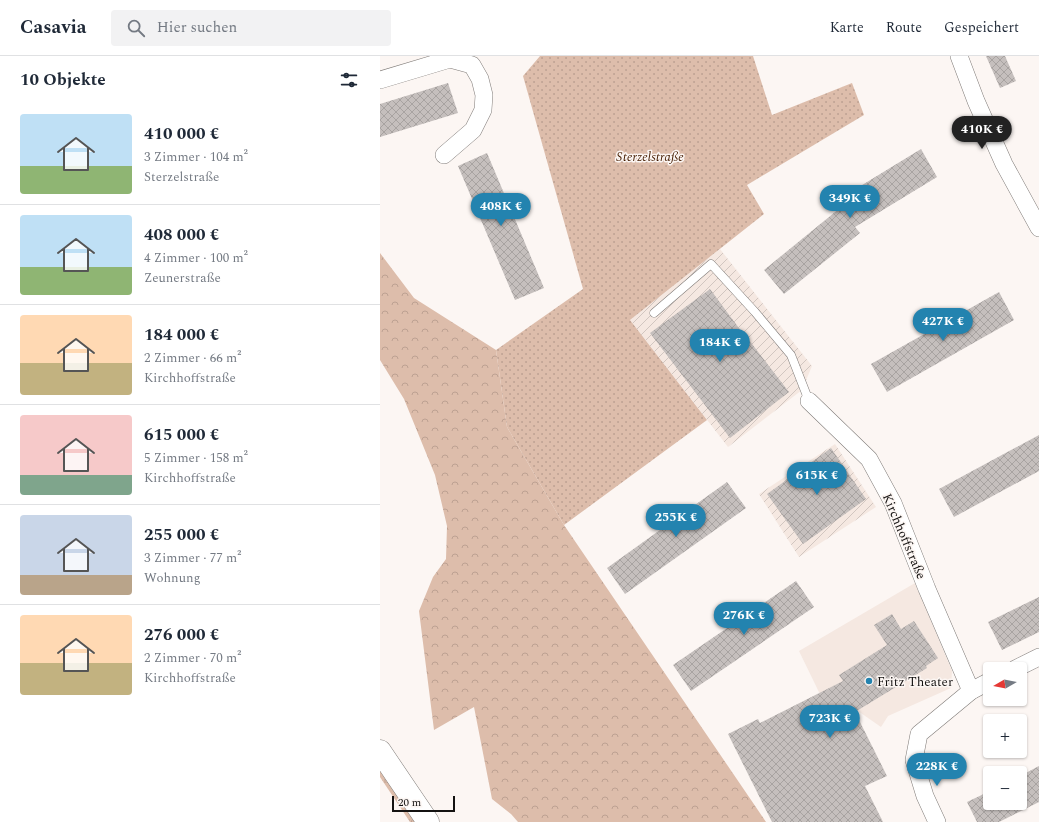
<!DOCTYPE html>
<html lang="de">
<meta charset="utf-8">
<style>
:root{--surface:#fff;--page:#f2f2f3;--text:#1f2937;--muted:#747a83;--line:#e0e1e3;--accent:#2383af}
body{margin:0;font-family:Spectral,serif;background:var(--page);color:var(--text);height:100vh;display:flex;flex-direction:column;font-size:15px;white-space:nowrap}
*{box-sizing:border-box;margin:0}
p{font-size:13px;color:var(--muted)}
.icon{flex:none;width:22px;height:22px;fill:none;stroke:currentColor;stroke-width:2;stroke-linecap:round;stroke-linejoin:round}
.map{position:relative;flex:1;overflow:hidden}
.details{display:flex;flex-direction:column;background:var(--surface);width:380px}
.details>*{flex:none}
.needle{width:26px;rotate:261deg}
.tools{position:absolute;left:603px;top:606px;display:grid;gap:8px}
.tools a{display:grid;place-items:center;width:44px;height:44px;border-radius:4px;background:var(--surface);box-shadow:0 1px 3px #0004;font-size:20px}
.scale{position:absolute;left:12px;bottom:10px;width:63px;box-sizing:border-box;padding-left:4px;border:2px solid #141211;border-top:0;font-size:11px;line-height:14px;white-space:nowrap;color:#141211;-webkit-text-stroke:3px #fcf6f3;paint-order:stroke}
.price{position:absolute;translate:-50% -34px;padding:0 9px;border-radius:14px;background:var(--accent);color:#fff;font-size:13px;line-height:26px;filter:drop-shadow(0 1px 2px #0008)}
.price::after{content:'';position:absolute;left:50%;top:24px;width:12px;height:9px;margin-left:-6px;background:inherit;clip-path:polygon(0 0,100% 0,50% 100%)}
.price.current{background:#222;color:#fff}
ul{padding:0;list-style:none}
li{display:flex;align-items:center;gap:12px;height:100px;padding:0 20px}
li+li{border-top:1px solid var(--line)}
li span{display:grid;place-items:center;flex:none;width:112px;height:80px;border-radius:4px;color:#555}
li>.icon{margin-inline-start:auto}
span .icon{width:48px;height:48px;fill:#fffc;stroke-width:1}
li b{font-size:17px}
h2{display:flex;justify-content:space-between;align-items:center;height:48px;padding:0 20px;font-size:17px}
header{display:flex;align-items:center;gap:24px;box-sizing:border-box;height:56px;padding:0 20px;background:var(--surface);border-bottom:1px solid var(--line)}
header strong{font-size:19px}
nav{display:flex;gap:22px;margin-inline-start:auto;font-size:14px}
.search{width:280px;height:36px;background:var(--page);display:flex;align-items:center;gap:10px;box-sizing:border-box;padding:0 14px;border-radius:4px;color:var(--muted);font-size:15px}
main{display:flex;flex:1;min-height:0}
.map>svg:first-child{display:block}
.built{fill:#f5e8e1}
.industrial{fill:url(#industrial-furrows)}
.grass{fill:url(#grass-tufts)}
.forest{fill:url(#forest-crowns)}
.garden{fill:url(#garden-dots)}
.building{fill:url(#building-cross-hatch)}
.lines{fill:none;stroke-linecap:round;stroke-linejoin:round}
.lane-casing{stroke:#807c79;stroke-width:9}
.street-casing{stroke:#807c79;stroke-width:18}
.secondary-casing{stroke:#807c79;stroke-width:23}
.lane{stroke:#fff;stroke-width:8}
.street{stroke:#fff;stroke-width:17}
.secondary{stroke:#fff;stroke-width:22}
.poi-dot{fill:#2383af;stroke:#fcf6f3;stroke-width:1.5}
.labels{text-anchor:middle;stroke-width:3;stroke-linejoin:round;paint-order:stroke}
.park-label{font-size:13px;font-style:italic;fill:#441c01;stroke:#fcf6f3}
.street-label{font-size:13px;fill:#141211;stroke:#fcf6f3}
.poi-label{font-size:13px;fill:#141211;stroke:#fcf6f3;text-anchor:start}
</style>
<header>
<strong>Casavia</strong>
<div class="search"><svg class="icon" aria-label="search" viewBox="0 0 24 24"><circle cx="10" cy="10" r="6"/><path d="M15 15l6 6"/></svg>Hier suchen</div>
<nav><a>Karte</a><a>Route</a><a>Gespeichert</a></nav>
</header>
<main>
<section class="details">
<h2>10 Objekte<svg class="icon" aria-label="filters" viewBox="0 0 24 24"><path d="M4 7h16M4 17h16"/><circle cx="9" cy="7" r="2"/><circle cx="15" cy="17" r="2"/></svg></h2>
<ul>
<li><span style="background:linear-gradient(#bfe0f5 65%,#8fb573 0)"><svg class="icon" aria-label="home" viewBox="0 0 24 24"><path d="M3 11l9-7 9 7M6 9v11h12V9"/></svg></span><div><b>410 000 €</b><p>3 Zimmer · 104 m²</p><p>Sterzelstraße</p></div></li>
<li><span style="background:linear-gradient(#bfe0f5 65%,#8fb573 0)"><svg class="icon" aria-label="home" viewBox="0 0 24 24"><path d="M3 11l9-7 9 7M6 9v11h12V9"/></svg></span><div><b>408 000 €</b><p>4 Zimmer · 100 m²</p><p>Zeunerstraße</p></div></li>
<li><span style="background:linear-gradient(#ffd9b3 60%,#c2b280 0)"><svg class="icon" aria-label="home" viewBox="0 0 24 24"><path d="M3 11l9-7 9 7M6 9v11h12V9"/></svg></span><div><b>184 000 €</b><p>2 Zimmer · 66 m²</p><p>Kirchhoffstraße</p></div></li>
<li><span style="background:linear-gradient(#f6c9c9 75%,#7fa58c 0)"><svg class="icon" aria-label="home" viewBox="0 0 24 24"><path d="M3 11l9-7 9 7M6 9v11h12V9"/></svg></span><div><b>615 000 €</b><p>5 Zimmer · 158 m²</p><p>Kirchhoffstraße</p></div></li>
<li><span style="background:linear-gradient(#c9d6e8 75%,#b9a48a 0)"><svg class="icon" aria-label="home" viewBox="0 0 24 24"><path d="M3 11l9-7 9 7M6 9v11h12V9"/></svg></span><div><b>255 000 €</b><p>3 Zimmer · 77 m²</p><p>Wohnung</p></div></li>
<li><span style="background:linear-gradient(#ffd9b3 60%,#c2b280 0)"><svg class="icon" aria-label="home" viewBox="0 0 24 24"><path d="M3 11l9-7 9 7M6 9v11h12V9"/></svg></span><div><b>276 000 €</b><p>2 Zimmer · 70 m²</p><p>Kirchhoffstraße</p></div></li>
</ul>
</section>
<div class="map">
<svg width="659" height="766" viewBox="0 0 659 766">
<defs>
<pattern id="industrial-furrows" width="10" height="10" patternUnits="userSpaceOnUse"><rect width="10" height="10" fill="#f5e8e1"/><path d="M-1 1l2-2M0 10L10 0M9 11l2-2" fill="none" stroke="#d1c6c0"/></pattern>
<pattern id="grass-tufts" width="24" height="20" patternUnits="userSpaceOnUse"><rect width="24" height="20" fill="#ddbdab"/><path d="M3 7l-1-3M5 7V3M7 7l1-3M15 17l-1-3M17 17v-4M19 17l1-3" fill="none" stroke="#bda192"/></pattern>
<pattern id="forest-crowns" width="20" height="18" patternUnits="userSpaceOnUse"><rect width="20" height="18" fill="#ddbdab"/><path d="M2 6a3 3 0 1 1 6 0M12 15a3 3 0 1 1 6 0" fill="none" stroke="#bda192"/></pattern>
<pattern id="garden-dots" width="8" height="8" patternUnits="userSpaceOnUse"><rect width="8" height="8" fill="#ddbdab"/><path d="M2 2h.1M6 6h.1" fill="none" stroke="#bda192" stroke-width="1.8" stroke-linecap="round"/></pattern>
<pattern id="building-cross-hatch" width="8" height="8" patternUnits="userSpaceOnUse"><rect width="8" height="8" fill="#c5bfbd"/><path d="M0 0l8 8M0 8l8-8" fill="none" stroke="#a8a3a1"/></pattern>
</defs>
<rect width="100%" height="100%" fill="#fcf6f3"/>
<path class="built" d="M535,527L572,615L571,632L508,660L501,671L478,655L453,665L419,595Z"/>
<g class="industrial">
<path d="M340,193L432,310L422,334L348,391L250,264Z"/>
<path d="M455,388L496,451L419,501L379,438Z"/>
</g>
<path class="grass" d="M0,712L36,766H30L0,721Z"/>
<path class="forest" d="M0,197L34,242L116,294L127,371L184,469L386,766H138L131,758L112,743L94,651L54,674L39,555L53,521L66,503L67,470L55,419L24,343L0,304Z"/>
<path class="garden" d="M160,0H373L392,59L472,27L484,59L367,129L384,158L250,264L327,364L184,469L127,371L116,294L203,233L143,20Z"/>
<g class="building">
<path d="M606,0H625L636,25L620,32Z"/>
<path d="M68,27L78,57L0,81V48Z"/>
<path d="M541,93L557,121L475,171L480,177L404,238L384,214L460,152L456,145Z"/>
<path d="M107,97L164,232L135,244L78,110Z"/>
<path d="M330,233L364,279H365L409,336L350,382L270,277Z"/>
<path d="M619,236L634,264L507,336L491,308Z"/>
<path d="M659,379V415L574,461L559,433Z"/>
<path d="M451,392L486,443L423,488L387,438Z"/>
<path d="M347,426L366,452L245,538L227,512Z"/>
<path d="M416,525L434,551L311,635L293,609Z"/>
<path d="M659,541V576L622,594L608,566Z"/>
<path d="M512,558L521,573L534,565L558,602L546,610L547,612L475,656L507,720L485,730L503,766H392L348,678L378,663L380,667L463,625L459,619L507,589L494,569Z"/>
<path d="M659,710V746L619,766H597L587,746L610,735V747H640V720Z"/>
</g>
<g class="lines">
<defs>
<path id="lane" d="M274,257L331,208L375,256L411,299L429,345"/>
<g id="street">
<path d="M579,0L596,45L624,108L659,172"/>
<path d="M0,24L70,3L92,9L100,23L104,39L103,54L93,74L64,99"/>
<path d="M429,345L489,403L513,447L547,533L591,635"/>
<path d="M635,613L659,601"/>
<path d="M557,766L545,740L534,704L539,678L591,635L610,625"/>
</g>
<path id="secondary" d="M0,695L48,766"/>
</defs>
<use href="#lane" class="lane-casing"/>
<use href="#street" class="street-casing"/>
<use href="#secondary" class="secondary-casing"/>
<use href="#lane" class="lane"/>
<use href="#street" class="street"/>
<use href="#secondary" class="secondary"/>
</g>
<circle class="poi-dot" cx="489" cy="625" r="4"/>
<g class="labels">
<g class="park-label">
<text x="270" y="105">Sterzelstraße</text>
</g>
<g class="street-label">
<text transform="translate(525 480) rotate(67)" y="5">Kirchhoffstraße</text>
</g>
<g class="poi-label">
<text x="497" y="630">Fritz Theater</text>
</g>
</g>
</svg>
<div class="tools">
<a><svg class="needle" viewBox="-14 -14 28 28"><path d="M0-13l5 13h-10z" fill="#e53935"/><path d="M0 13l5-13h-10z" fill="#747a83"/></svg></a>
<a>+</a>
<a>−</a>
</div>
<div class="scale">20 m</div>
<b class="price current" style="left:602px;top:94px">410K €</b>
<b class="price" style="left:470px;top:163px">349K €</b>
<b class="price" style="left:121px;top:171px">408K €</b>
<b class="price" style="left:563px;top:286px">427K €</b>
<b class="price" style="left:340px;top:307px">184K €</b>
<b class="price" style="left:437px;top:440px">615K €</b>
<b class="price" style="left:296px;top:482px">255K €</b>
<b class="price" style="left:364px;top:580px">276K €</b>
<b class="price" style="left:450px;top:683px">723K €</b>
<b class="price" style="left:557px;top:731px">228K €</b>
</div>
</main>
